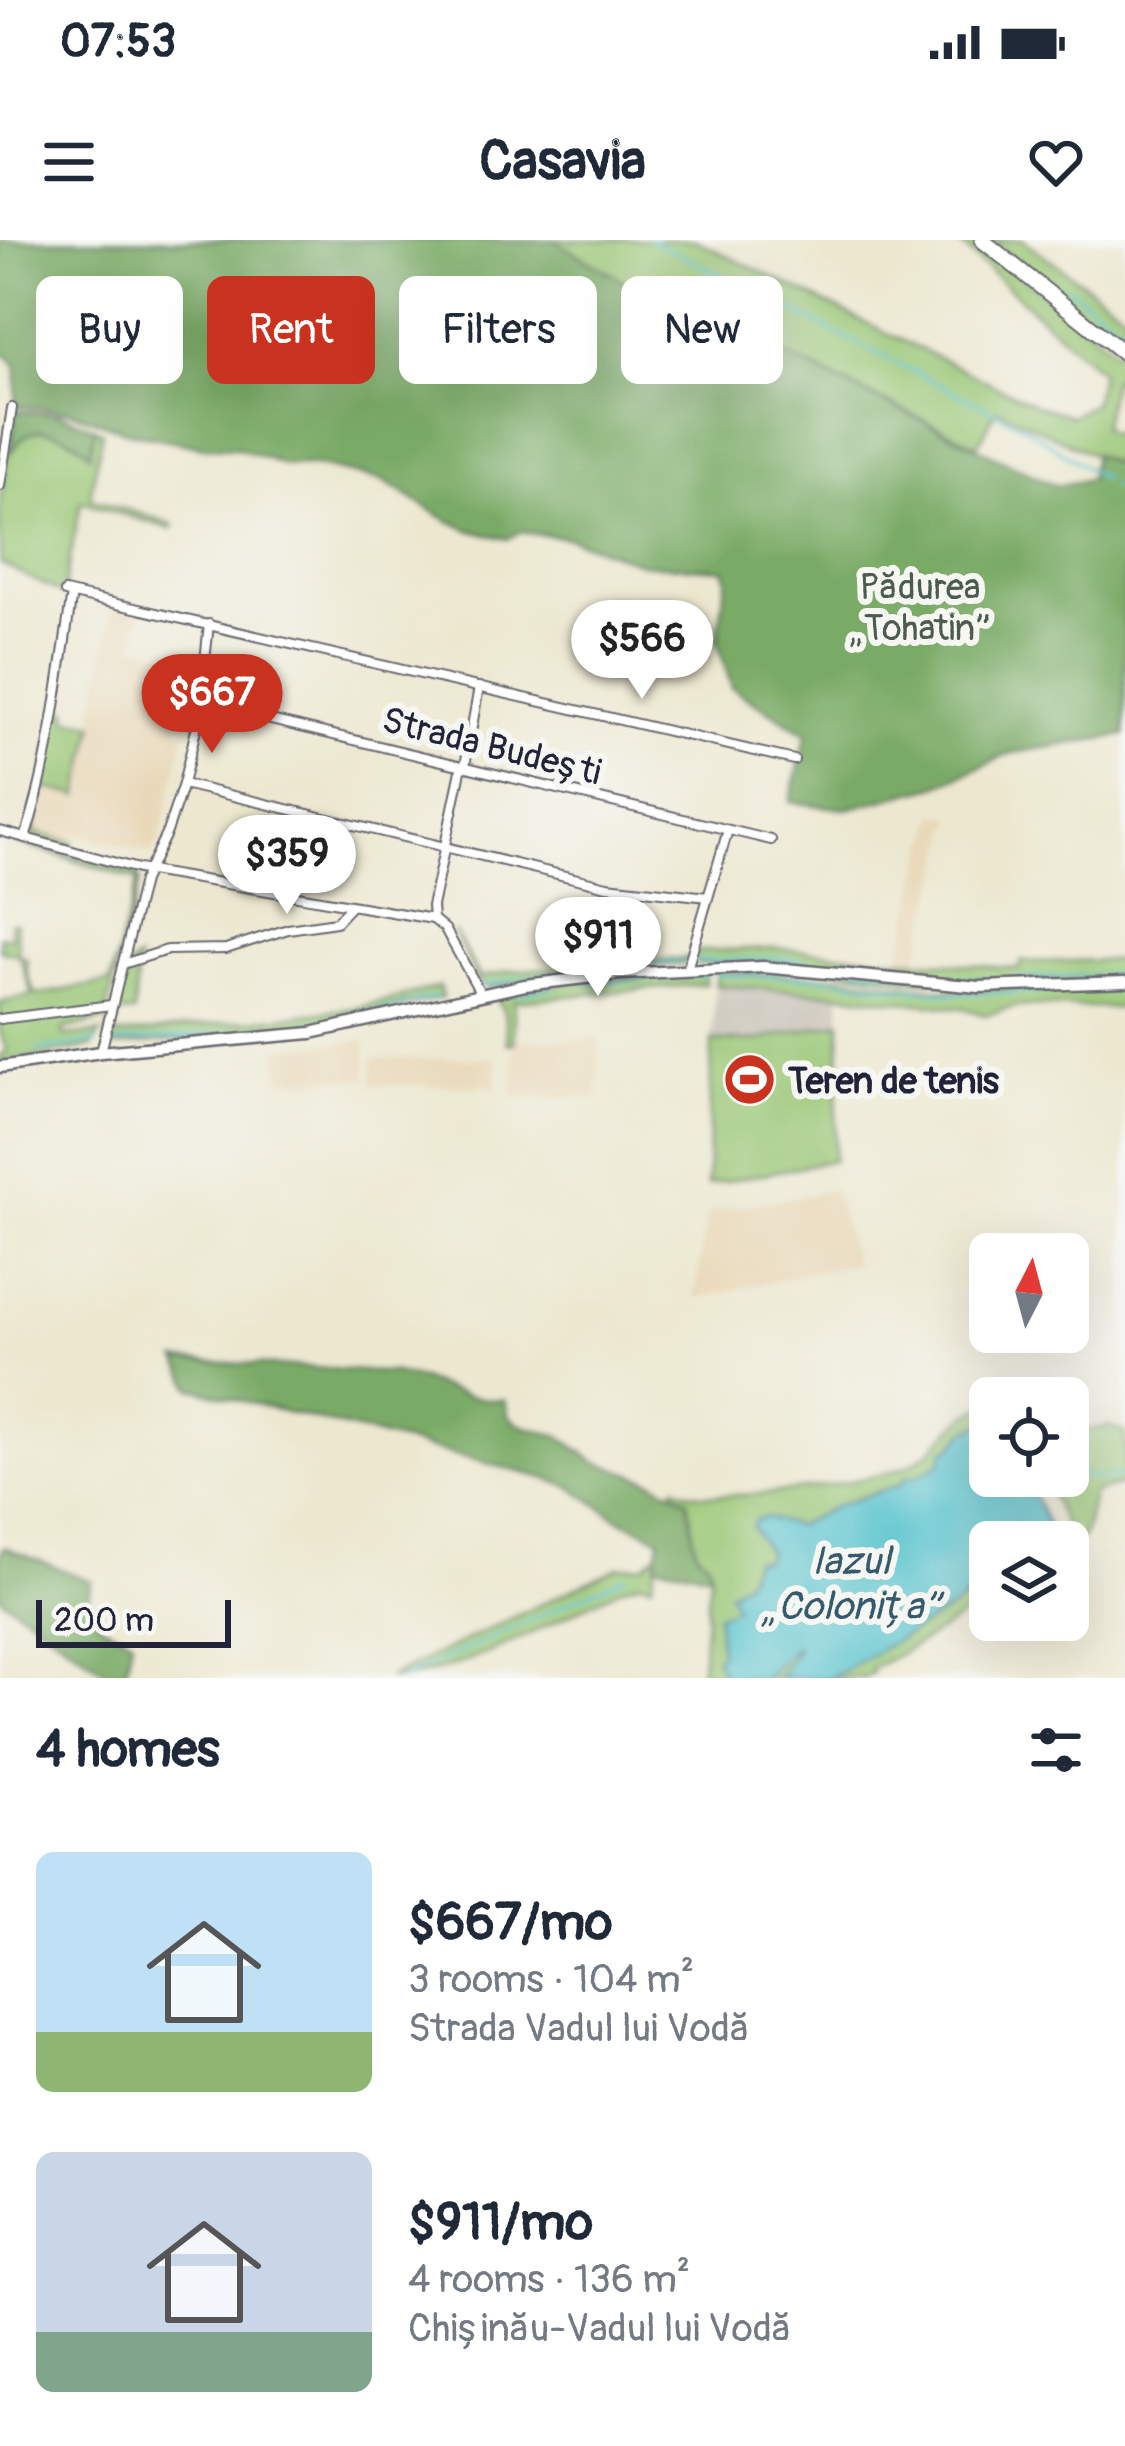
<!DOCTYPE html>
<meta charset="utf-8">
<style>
:root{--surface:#fff;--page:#f6f6f7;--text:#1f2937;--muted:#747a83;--accent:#c8321e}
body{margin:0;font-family:Pangolin,sans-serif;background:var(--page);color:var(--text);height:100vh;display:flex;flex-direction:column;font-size:45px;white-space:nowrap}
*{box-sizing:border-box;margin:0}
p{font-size:39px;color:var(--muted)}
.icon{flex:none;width:66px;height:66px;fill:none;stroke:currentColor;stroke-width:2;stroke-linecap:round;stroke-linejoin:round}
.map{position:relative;height:1438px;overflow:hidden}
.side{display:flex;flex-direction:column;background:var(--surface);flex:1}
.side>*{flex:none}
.hud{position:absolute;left:36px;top:36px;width:1053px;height:108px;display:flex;gap:24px}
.needle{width:78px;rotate:6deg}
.fabs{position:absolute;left:969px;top:993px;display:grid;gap:24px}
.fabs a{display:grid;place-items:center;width:120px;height:120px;border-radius:18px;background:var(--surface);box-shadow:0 12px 48px #0002;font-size:60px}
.scale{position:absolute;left:36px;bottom:30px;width:195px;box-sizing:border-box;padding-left:12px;border:6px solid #22223b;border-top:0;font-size:33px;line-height:42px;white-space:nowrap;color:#22223b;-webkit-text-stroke:9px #f6f6f2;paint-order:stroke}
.price{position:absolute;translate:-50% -102px;padding:0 27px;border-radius:42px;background:#fff;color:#222;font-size:39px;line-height:78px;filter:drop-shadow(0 3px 6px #0008)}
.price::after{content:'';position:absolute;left:50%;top:72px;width:36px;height:27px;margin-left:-18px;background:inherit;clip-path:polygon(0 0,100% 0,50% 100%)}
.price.active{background:var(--accent);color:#fff}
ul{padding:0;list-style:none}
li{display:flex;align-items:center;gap:36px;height:300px;padding:0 36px}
li span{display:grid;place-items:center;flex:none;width:336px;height:240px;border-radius:18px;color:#555}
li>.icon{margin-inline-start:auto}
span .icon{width:144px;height:144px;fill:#fffc;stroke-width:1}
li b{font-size:51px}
h2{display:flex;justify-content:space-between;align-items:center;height:144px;padding:0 36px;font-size:51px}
.tag{padding:0 42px;border-radius:18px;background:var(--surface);box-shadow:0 12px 48px #0002;font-size:42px;line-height:108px}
.tag.active{background:var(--accent);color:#fff}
.status{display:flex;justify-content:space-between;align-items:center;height:84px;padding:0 60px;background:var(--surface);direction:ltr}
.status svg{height:33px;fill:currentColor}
header{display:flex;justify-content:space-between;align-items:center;height:156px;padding:0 36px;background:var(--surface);font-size:54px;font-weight:700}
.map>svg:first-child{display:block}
.built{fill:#e9d9ba}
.industrial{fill:#c9c3b8}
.green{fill:#99c674;stroke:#5e7458;stroke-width:3}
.forest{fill:#7aab66;stroke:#4e6650;stroke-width:3}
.water{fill:#56c3cd;stroke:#3c7284;stroke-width:3}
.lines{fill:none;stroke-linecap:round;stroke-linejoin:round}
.stream{stroke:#56c3cd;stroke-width:3}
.minor-casing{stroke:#69676f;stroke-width:12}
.secondary-casing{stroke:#69676f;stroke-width:15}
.trunk-casing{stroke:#69676f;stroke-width:18}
.minor{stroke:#fff;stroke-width:8}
.secondary{stroke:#fff;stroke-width:10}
.trunk{stroke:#fff;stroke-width:14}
.labels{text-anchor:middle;stroke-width:12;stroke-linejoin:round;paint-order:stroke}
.park-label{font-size:36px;fill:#4c5b4f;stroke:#f6f6f2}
.street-label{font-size:36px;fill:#22223b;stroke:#f6f6f2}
.poi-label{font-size:36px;font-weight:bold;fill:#22223b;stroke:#f6f6f2;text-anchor:start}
.water-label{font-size:39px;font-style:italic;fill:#345a6e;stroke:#f6f6f2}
</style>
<div class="status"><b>07:53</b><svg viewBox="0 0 49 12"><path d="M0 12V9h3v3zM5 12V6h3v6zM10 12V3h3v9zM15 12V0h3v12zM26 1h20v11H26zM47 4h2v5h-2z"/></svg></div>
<header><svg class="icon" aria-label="menu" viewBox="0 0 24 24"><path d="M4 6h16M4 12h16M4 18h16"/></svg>Casavia<svg class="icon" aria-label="heart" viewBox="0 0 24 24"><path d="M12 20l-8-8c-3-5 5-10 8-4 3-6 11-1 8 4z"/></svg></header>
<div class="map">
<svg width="1125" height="1438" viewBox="0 0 1125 1438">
<rect width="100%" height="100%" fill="#f6f6f2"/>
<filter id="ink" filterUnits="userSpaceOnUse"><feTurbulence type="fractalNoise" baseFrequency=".00833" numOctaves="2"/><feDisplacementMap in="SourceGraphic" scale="24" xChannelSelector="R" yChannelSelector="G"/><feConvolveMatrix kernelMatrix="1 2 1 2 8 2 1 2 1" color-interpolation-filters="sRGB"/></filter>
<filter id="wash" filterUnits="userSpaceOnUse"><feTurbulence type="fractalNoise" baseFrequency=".004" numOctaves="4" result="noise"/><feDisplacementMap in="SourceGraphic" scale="48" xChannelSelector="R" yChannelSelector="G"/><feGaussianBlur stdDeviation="2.7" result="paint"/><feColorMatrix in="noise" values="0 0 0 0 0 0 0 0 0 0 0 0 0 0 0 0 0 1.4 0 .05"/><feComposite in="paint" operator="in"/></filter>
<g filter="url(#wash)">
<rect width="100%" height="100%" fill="#ece8d0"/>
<g class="built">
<path d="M113,366L142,373L134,405L180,418L182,459L178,491L185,493L159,601L151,613L76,594L73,603L34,592L43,547L80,555Z"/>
<path d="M935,574L954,577L917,723L899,721Z"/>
<path d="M514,799L599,800L597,858L513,857Z"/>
<path d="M365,800L367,838L280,840L278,808Z"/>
<path d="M373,818L497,819V846L372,845Z"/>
<path d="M834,950L855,1024L695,1058L707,972Z"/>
</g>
<path class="industrial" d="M716,745L840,754L841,782L754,801H712Z"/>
<g class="green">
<path d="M553,0H695L1038,166L1071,176L1093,163L1101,132L956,0H977L1125,118V144L1113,138L1102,188L1125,200V230L997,169L978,205L790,117L675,71Z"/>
<path d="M991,0H1023L1125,73V108Z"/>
<path d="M16,171L60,174L102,192L90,258L173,284L172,289L81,262L63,354L0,323V260Z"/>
<path d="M58,469L68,471L67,479L95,484L79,556L43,547L34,592L73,603L70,608L31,597Z"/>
<path d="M0,595L136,633L140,640L104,780L63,790L64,796L100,793L92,807L0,823V815L7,812L0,793V763L33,755L19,715L0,710V696L11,698V682L16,683L19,715L27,719V732L36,755L110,742L138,640L0,598Z"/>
<path d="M454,691L480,737L511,731L688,718L684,724L599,730L487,748L478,741Z"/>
<path d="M774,708L1019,729L1021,722L1125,720V739L993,743L913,739L802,725L696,724L694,713L700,711Z"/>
<path d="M138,720L134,773H118L114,796L357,768L439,747L442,758L304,789L110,807L106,797L123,731Z"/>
<path d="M717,731L844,737L943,750L1125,746V768L1018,766L985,775L963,768L840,754L716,745Z"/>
<path d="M704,732L705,744L514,761V803H507L504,771L493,755L576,741Z"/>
<path d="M841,782L834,920L707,945L712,801H754Z"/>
<path d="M990,1165V1354C963,1381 907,1410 871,1429L872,1433L864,1438H700L710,1334L708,1322L695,1310L688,1260L674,1252L675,1246C702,1270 876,1242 911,1224C942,1208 955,1173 990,1165Z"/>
<path d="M1109,1186L1125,1192V1244L1094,1252L1084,1295L1068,1314V1307L1073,1304L1042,1236H1068V1194Z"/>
<path d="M658,1313L652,1344L641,1341L625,1346C559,1378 460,1438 388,1438L618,1327L643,1325Z"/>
</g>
<g class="forest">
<path d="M0,0H553L675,71L790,117L1057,246L1089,239L1094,214L1125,230V495L1012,513L936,546L846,569L790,562L807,494L732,448L717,401L727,337L724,329L643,324L570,298L519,292L509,299L472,291L447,280L382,240L318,226L281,224L238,208L204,207L129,192L69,171L16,166L17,127L8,115L0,114Z"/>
<path d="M16,171L60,174L95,188L90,214C77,198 43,183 24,197C18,202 15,208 11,214Z"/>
<path d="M178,1120L395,1133C436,1140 461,1161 505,1160L508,1175L519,1185L559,1196L596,1222L650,1240L688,1260L695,1310L708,1322L710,1334L656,1324L660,1298L619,1279L571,1247L545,1238L192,1148Z"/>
<path d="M4,1307L91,1341C81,1381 102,1383 132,1400L126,1431L115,1438L0,1357V1315Z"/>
</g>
<path class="water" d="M990,1180V1236H1025L1054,1299L1052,1302H990V1337L956,1366L840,1433L828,1438H778L797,1409L795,1407L765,1438H725L715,1419L720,1412L717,1375L735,1367L729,1352L745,1340L754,1319L763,1320L768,1313L752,1287L755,1280L765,1277L796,1286L838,1265L902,1244L905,1237L920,1235L940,1224L945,1209L951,1208L965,1192Z"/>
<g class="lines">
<g class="stream">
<path d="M651,0L1025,187L1103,239"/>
<path d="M1065,45L1125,90"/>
<path d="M1112,246L1125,251"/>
<path d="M695,721L777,718L905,734"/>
<path d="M716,735L818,737L951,754L1125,750"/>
<path d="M929,737L1001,739"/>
<path d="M1012,739L1125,734"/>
<path d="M587,743L706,735"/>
<path d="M482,745L603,727L684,721"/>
<path d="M502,756L554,747"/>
<path d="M107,804L304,786L437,757"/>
<path d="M36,810L97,802"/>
<path d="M1068,1228L1090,1239L1125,1236"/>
<path d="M404,1438L626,1336"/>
</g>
</g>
</g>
<g filter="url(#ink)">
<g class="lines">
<defs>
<g id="minor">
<path d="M0,246L12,168"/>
<path d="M65,352L794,520"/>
<path d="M200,463L771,600"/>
<path d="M462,526L432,666L433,679L445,689L481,754"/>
<path d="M465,526L479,447"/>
<path d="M183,544L607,646L708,657"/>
<path d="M0,591L138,629L433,679"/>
<path d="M25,598C51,519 59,435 72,354"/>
<path d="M123,724L167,710L226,709L288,689L336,682L350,667"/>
<path d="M687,729L728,590"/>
<path d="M0,779L111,765"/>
<path d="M101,812L143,641L167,592L183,544L199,477L209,384"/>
</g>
<path id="secondary" d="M0,827L101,812L311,793L525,745L619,734L763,727L979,747L1125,742"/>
<path id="trunk" d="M982,0L1125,114"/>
</defs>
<use href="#minor" class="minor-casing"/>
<use href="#secondary" class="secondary-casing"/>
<use href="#trunk" class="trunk-casing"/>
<use href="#minor" class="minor"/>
<use href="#secondary" class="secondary"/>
<use href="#trunk" class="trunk"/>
</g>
</g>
<defs>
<symbol id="stadium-disc" viewBox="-11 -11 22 22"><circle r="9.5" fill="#c8321e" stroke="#f6f6f2"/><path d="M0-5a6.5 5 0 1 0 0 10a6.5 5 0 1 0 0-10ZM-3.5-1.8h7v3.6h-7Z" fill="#fff"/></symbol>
</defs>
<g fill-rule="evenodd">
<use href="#stadium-disc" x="720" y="810" width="59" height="59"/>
</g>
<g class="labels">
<g class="park-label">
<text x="920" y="359">Pădurea<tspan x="920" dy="41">„Tohatin”</tspan></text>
</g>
<g class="street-label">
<text transform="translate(492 505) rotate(14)" y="13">Strada Budești</text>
</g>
<g class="poi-label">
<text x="788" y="853">Teren de tenis</text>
</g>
<g class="water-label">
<text x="851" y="1334">Iazul<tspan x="851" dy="45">„Colonița”</tspan></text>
</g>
</g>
</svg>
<div class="fabs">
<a><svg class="needle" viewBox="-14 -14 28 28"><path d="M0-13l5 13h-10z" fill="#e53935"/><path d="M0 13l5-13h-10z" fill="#747a83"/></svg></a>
<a><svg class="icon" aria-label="locate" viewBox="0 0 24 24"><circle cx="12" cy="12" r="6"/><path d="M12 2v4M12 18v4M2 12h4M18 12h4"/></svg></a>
<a><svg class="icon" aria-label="layers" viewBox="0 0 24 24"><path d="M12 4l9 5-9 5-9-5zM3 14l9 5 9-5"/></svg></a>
</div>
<div class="scale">200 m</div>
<b class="price" style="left:642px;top:462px">$566</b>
<b class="price active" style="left:212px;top:516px">$667</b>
<b class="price" style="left:287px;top:677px">$359</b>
<b class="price" style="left:598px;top:759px">$911</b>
<div class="hud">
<a class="tag">Buy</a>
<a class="tag active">Rent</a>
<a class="tag">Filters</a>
<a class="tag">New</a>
</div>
</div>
<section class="side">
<h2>4 homes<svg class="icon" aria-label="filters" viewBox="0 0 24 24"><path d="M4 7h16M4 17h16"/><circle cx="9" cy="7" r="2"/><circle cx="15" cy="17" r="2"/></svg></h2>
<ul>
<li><span style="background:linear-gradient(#bfe0f5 75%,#8fb573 0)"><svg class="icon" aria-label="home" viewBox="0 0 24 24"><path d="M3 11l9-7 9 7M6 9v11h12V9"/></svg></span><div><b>$667/mo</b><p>3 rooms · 104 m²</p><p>Strada Vadul lui Vodă</p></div></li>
<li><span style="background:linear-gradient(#c9d6e8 75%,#7fa58c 0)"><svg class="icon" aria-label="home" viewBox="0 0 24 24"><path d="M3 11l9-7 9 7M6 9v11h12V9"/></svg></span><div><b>$911/mo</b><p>4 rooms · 136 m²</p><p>Chișinău-Vadul lui Vodă</p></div></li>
</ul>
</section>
